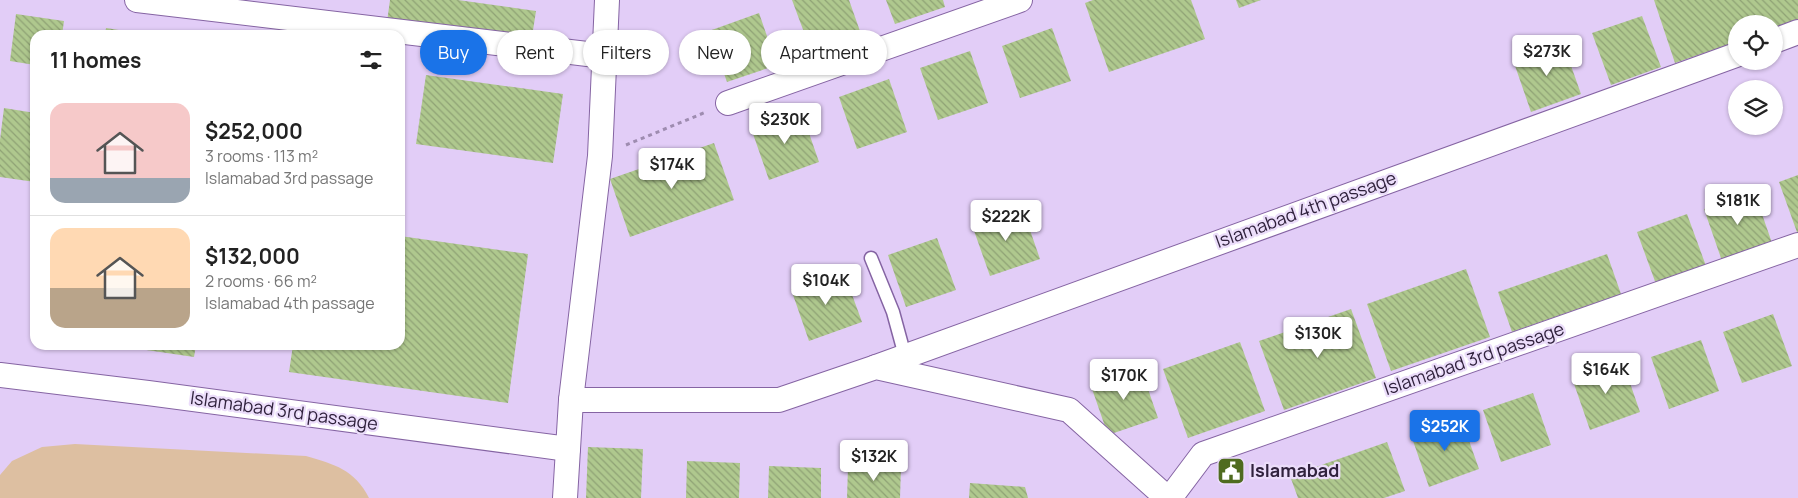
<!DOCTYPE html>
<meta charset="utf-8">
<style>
:root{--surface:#fff;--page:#f2f2f2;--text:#222;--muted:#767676;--line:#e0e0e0;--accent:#1a73e8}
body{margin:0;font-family:Manrope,sans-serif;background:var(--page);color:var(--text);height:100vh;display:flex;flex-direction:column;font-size:19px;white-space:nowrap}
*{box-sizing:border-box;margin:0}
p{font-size:16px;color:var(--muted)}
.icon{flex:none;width:28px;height:28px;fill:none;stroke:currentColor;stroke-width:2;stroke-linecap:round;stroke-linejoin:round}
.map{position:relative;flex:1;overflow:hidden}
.details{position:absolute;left:30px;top:30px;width:375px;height:320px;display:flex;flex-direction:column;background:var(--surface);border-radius:15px;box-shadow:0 1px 4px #0004}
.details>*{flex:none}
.guide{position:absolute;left:420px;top:30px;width:475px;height:45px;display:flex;gap:10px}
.buttons{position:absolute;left:1728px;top:15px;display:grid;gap:10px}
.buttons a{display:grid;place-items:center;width:55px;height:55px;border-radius:50%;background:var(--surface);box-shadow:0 1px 4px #0004;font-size:25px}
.price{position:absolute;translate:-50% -42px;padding:0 11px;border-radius:5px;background:#fff;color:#222;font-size:16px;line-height:32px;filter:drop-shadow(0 1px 2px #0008)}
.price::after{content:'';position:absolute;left:50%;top:30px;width:15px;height:11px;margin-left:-8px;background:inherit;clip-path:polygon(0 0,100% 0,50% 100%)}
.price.on{background:var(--accent);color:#fff}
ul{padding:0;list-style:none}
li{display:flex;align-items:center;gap:15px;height:125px;padding:0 20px}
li+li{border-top:1px solid var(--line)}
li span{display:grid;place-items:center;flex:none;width:140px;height:100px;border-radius:15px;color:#555}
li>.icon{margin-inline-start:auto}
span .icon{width:60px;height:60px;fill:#fffc;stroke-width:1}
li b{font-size:21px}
h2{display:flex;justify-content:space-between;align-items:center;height:60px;padding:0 20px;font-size:21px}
.tag{padding:0 18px;border-radius:22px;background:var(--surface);box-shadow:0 1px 4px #0004;font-size:18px;line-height:45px}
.tag.on{background:var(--accent);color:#fff}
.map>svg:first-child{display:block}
.pitch{fill:#ddbfa1}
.building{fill:url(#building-back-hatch)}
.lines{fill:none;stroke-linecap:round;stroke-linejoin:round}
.lane-casing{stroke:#8564a3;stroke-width:15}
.street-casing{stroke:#8564a3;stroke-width:26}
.path{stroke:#9e8cb0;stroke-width:3;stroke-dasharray:4 4;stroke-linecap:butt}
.lane{stroke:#fff;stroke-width:12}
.street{stroke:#fff;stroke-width:24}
.labels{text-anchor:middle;stroke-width:4.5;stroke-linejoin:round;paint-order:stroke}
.street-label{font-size:18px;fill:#30223d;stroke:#ebddfa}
.poi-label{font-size:18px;font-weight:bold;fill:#30223d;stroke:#ebddfa;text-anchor:start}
</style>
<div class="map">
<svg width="1798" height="498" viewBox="0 0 1798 498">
<defs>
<pattern id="building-back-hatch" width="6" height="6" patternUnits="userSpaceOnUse" patternTransform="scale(1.25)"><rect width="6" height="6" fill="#afc88e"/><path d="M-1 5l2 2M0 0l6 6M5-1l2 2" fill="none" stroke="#8fa275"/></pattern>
</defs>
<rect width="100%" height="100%" fill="#e2cdf7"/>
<path class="pitch" d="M75,444L306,456C334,464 355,470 369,498H0V475L12,461L42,447Z"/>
<g class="building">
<path d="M390,0H458L536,11L531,43L387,22Z"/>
<path d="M792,0H849L861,34L811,51Z"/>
<path d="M886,0H943L945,7L895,24Z"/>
<path d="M1093,0H1191L1205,39L1109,72L1085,3Z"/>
<path d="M1236,0H1261L1239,8Z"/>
<path d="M1654,0H1798V21L1774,30V24H1736V42L1675,63Z"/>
<path d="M759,13L777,65L727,82L709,31Z"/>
<path d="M16,14L64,21L62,35H35V65L10,61Z"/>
<path d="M1642,16L1661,67L1611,85L1592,33Z"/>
<path d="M106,28L144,34V35H105Z"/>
<path d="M1052,28L1071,81L1020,98L1002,46Z"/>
<path d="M1563,43L1581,94L1531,112L1513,60Z"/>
<path d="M970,51L988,103L938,120L920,68Z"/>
<path d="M426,75L563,94L553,163L416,144Z"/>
<path d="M889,79L907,132L857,149L839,97Z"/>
<path d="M4,108L35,113V182L0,177V140Z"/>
<path d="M801,110L819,162L769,180L751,128Z"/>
<path d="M714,143L734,200L630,237L610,179Z"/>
<path d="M1798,175V235L1779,182Z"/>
<path d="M1754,191L1772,243L1722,261L1704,209Z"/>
<path d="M1022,207L1040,259L990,276L972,225Z"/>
<path d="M1687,214L1706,266L1656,284L1637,232Z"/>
<path d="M400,236L528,254L508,403L289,372L293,345H400Z"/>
<path d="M937,238L956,290L906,307L888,255Z"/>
<path d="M1607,254L1621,294L1512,332L1498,292Z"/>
<path d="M1466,269L1490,337L1391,371L1367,304Z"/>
<path d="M843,270L862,322L809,341L791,289Z"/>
<path d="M1351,309L1376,378L1284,410L1259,341Z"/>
<path d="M1773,314L1792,366L1742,383L1723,332Z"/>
<path d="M1701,340L1719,391L1669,409L1651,357Z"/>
<path d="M1240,342L1265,411L1188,438L1163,369Z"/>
<path d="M126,345H196L194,357L126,347Z"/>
<path d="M1622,360L1640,412L1590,430L1572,378Z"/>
<path d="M1140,366L1158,418L1108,435L1090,383Z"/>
<path d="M1533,393L1551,445L1501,462L1483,410Z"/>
<path d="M1461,418L1479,469L1429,487L1411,435Z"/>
<path d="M1387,442L1405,491L1384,498H1298L1290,476Z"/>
<path d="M588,447L643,449L641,498H586Z"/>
<path d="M687,461L740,463L739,498H686Z"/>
<path d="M769,466L821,468V498H768Z"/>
<path d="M848,466L901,467L900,498H847Z"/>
<path d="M970,483L1025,487L1028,498H969Z"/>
</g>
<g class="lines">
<defs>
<path id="lane" d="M871,258L893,312L905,356"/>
<g id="street">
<path d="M137,0L604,56"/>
<path d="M1774,41L1798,32"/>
<path d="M728,103L1020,0"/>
<path d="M876,367L1736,55"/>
<path d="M0,375L148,393L568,449"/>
<path d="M571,400H779L876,367L1069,410L1167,498"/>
<path d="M565,498L571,400L600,156L607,0"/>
<path d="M1170,498L1203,454L1798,245"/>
</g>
</defs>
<use href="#lane" class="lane-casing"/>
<use href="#street" class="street-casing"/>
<path class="path" d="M626,145L706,112"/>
<use href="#lane" class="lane"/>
<use href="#street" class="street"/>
</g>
<defs>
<symbol id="civic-square" viewBox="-11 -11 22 22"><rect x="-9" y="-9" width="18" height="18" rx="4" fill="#4f6b1f" stroke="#ebddfa"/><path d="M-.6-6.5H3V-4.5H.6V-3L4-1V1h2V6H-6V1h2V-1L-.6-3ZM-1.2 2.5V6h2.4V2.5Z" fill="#fff"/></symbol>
</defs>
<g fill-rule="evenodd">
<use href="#civic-square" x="1215" y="455" width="32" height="32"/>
</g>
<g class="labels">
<g class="street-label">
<text transform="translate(1306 210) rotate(-20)" y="6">Islamabad 4th passage</text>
<text transform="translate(1474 359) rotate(-19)" y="6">Islamabad 3rd passage</text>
<text transform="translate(284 411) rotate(8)" y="6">Islamabad 3rd passage</text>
</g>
<g class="poi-label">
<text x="1250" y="477">Islamabad</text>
</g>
</g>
</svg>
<div class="buttons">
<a><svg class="icon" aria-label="locate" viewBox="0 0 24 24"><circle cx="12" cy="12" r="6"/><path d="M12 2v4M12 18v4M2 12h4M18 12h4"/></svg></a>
<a><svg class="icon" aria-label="layers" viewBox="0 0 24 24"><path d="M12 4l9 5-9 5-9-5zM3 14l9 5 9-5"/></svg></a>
</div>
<b class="price" style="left:1547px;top:77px">$273K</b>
<b class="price" style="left:785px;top:145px">$230K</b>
<b class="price" style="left:672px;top:190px">$174K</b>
<b class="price" style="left:1738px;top:226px">$181K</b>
<b class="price" style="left:1006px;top:242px">$222K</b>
<b class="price" style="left:826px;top:306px">$104K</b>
<b class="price" style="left:1318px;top:359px">$130K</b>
<b class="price" style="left:1606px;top:395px">$164K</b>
<b class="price" style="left:1124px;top:401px">$170K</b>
<b class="price on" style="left:1445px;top:452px">$252K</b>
<b class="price" style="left:874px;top:482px">$132K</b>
<div class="guide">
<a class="tag on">Buy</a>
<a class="tag">Rent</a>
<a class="tag">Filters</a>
<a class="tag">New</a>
<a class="tag">Apartment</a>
</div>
<section class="details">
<h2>11 homes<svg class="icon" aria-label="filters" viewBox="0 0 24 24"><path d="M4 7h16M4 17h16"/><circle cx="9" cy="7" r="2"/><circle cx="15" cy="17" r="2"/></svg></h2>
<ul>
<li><span style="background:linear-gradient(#f6c9c9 75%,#9aa5b1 0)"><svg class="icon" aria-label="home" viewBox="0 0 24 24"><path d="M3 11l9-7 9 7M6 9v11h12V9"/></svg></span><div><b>$252,000</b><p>3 rooms · 113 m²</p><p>Islamabad 3rd passage</p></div></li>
<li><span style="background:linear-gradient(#ffd9b3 60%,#b9a48a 0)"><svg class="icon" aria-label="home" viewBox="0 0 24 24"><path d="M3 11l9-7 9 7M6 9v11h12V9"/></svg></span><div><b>$132,000</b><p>2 rooms · 66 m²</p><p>Islamabad 4th passage</p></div></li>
</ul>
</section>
</div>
